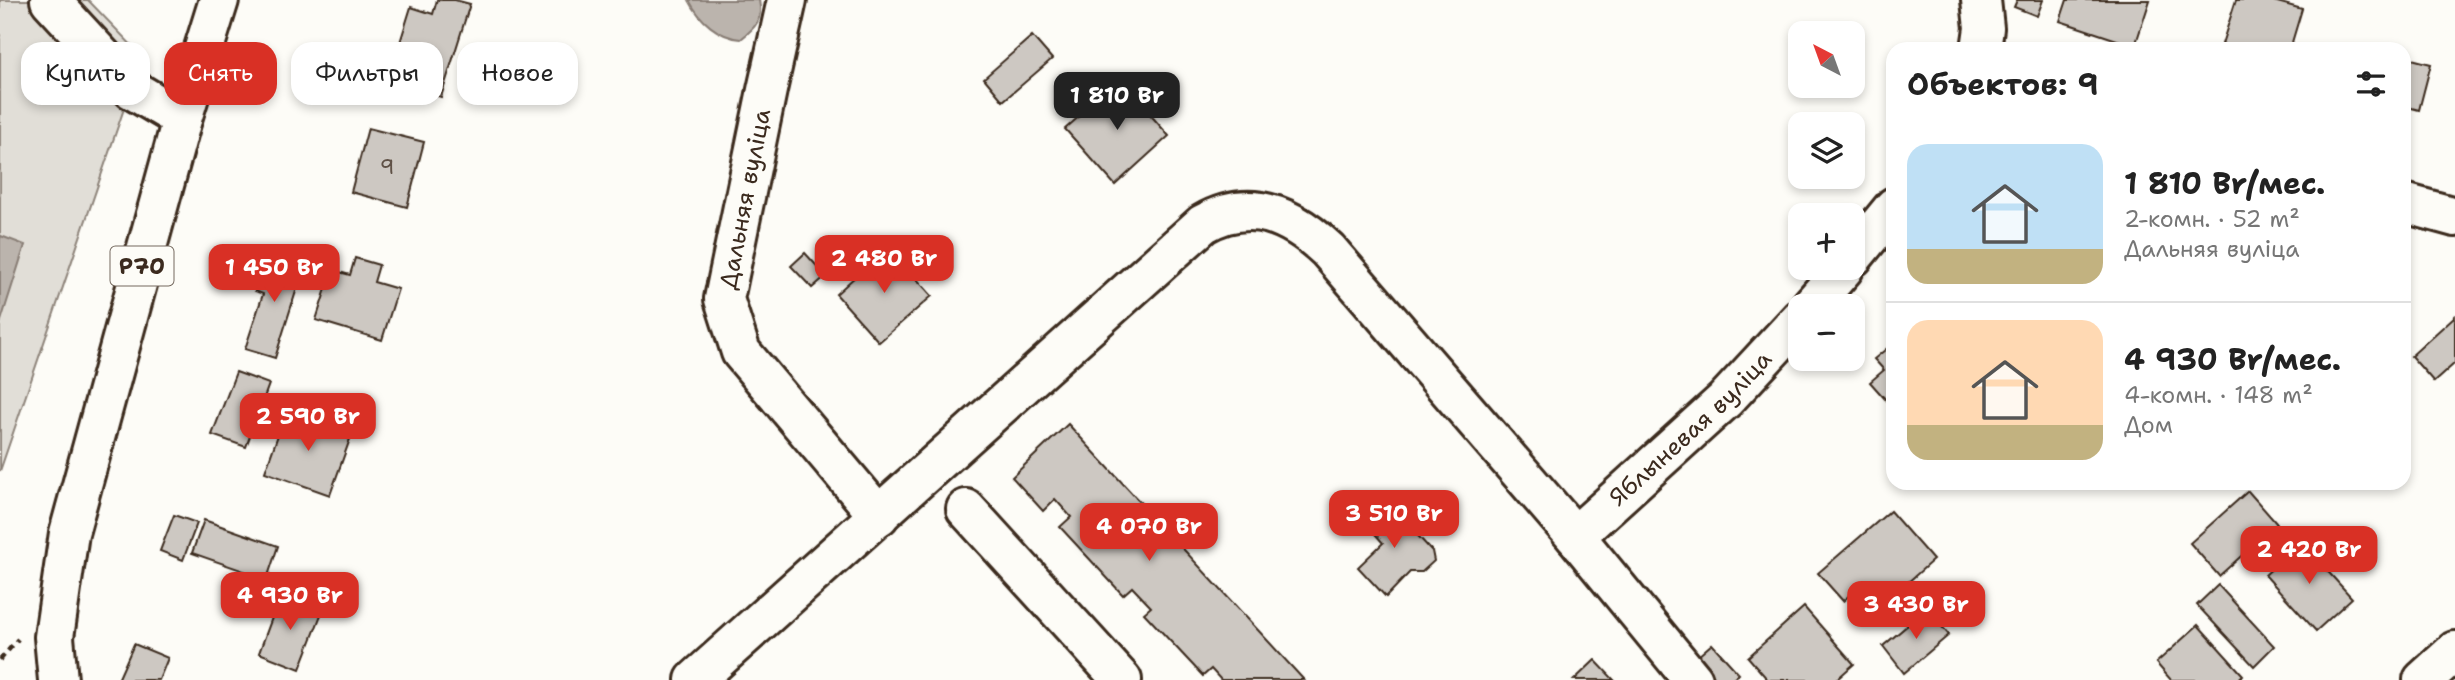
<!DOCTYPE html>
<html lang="ru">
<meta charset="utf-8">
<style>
:root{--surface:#fff;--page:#f2f2f2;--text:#222;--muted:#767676;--line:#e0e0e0;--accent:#d93025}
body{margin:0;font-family:"Shantell Sans",sans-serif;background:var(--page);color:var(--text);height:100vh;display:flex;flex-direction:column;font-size:26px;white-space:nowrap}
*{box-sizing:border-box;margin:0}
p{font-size:23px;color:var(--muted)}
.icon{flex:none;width:38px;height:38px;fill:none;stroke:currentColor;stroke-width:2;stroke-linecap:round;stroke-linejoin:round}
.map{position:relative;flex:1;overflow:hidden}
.panel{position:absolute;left:1886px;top:42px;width:525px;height:448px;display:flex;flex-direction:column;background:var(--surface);border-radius:21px;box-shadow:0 4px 10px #0003}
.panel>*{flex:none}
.top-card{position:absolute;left:21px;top:42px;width:665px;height:63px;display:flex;gap:14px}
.needle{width:46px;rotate:319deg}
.buttons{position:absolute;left:1788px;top:21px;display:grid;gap:14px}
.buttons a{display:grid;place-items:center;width:77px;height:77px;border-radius:14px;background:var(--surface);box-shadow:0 4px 10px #0003;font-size:35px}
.price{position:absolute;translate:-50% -60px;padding:0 16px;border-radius:14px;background:var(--accent);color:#fff;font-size:23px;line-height:46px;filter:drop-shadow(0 2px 4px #0008)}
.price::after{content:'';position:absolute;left:50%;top:42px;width:21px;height:16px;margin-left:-10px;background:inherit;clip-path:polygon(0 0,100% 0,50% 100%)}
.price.selected{background:#222;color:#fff}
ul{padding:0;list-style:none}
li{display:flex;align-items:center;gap:21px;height:175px;padding:0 21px}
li+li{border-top:2px solid var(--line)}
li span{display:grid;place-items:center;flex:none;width:196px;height:140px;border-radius:21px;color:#555}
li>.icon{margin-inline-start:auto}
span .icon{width:84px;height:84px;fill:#fffc;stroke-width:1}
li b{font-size:30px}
h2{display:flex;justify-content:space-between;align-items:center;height:84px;padding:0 21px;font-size:30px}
.tag{padding:0 24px;border-radius:21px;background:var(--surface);box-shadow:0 4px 10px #0003;font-size:24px;line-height:63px}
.tag.selected{background:var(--accent);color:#fff}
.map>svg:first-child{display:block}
.green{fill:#e1ded7;stroke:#8e847a;stroke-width:2}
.water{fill:#bbb4ad;stroke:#887d74;stroke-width:2}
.building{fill:#cdc8c2;stroke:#3b2a1e;stroke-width:2}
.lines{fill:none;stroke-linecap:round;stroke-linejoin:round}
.minor-casing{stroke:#3b2a1e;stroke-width:44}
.major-casing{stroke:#3b2a1e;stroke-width:44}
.path{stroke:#3b2a1e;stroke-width:4.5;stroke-dasharray:7 5;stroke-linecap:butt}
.minor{stroke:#fdfcf7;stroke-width:38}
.major{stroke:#fdfcf7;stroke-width:38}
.labels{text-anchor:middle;stroke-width:6;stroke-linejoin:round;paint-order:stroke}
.number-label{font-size:21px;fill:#605247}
.shield{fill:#fdfcf7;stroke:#75695f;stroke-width:2}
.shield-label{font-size:23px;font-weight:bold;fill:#3b2a1e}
.street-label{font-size:24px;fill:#3b2a1e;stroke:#fdfcf7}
</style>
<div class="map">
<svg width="2455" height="680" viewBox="0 0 2455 680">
<rect width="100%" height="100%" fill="#fdfcf7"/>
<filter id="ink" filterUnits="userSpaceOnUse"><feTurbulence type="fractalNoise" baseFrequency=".0143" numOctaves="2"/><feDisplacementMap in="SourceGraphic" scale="14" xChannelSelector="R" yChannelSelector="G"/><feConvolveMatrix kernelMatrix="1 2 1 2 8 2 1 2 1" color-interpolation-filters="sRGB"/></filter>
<g filter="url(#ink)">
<path class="green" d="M0,0H88L142,56L0,471Z"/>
<g class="water">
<path d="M689,0H759C763,20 756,27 741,39C718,37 700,21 689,0Z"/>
<path d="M1,236L25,245L0,324V239Z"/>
</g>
<g class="building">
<path d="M437,0H455L470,4L441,97L410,87L414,72L393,65L411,7L433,14Z"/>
<path d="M2017,0H2043L2037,16L2014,7Z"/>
<path d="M2067,0H2150L2135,46L2060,21Z"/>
<path d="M2236,0H2270L2302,9L2290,49H2238L2222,44Z"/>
<path d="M1032,36L1052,59L1003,101L984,78Z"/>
<path d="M2404,57L2431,64L2419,110L2404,106Z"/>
<path d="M1120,80L1169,136L1115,185L1065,129Z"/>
<path d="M368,128L424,142L407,207L351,192Z"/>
<path d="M888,247L932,296L879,342L836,294Z"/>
<path d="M805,253L826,276L812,288L791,266Z"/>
<path d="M267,254L304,266L275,358L245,349L263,294L255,291Z"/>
<path d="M355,258L379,265L374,282L398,289L382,340L316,320L332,270L350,275Z"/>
<path d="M2455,316V363L2434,382L2411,356Z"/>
<path d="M1891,345L1894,348V409L1870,382L1884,370L1874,359Z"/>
<path d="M236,372L269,384L246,447L212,435Z"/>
<path d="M307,410L330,419L326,430L350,439L330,495L265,472L284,418L302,425Z"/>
<path d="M1068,424L1304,680H1221L1211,669L1203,676L1144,613L1151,607L1132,587L1123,595L1060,527L1071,517L1055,499L1043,511L1012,477Z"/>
<path d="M2248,491L2277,524L2219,576L2190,543Z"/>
<path d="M1384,499L1432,551L1434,561L1422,572H1410L1386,597L1358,567L1383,543L1362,519Z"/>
<path d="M1890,511L1933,560L1879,608L1860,586L1843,601L1818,573Z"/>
<path d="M174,515L197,523L183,560L160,551Z"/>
<path d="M204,520L278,546L267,579L192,553Z"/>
<path d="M2301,542L2352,598L2316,631L2265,575Z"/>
<path d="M2218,585L2274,646L2254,666L2197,605Z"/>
<path d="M280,596L322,612L300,669L259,653Z"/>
<path d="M1804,607L1854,664L1836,680H1768L1748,657Z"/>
<path d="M1927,609L1949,635L1904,673L1883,646Z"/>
<path d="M2198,625L2243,675L2237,680H2171L2156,663Z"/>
<path d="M134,644L168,658L159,680H118Z"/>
<path d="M1712,644L1739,674L1732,680H1704L1690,663Z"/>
<path d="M1595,660L1614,680H1574Z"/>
</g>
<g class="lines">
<defs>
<g id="minor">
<path d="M50,0L133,90L182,119"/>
<path d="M787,0L767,90L724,299L741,352L879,516"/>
<path d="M1981,0L1984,28L1981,49"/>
<path d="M2404,203L2455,217"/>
<path d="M1853,257L1894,207"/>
<path d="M1811,306L1844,268"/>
<path d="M966,509L1122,680"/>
<path id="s1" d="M1575,536L1725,400L1801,318"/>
<path d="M695,680L1203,224C1250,197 1291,215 1328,250L1575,536L1693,680"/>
<path d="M2423,680L2455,651"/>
</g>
<path id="major" d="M58,680L54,637L69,533L182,119L219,0"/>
</defs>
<use href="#minor" class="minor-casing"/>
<use href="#major" class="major-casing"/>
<path class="path" d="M0,660L18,639"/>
<use href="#minor" class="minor"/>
<use href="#major" class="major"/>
</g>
</g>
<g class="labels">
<g class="number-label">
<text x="387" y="174">9</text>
</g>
<rect class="shield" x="110.5" y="246.5" width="63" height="39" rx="5"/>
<g class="shield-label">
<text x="142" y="274">Р70</text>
</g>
<g class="street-label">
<text transform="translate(745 199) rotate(-79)" y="8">Дальняя вуліца</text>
<text dy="8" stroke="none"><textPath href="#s1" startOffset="158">Яблыневая вуліца</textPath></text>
</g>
</g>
</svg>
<div class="buttons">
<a><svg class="needle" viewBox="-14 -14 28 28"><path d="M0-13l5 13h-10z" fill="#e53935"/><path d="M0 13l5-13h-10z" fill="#767676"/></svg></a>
<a><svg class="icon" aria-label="layers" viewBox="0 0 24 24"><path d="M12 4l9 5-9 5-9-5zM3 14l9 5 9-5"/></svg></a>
<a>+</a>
<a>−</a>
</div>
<b class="price selected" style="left:1117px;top:132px">1 810 Br</b>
<b class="price" style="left:884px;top:295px">2 480 Br</b>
<b class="price" style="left:274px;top:304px">1 450 Br</b>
<b class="price" style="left:308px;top:453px">2 590 Br</b>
<b class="price" style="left:1394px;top:550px">3 510 Br</b>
<b class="price" style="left:1149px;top:563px">4 070 Br</b>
<b class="price" style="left:2309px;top:586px">2 420 Br</b>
<b class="price" style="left:290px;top:632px">4 930 Br</b>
<b class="price" style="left:1916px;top:641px">3 430 Br</b>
<div class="top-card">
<a class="tag">Купить</a>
<a class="tag selected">Снять</a>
<a class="tag">Фильтры</a>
<a class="tag">Новое</a>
</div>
<section class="panel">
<h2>Объектов: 9<svg class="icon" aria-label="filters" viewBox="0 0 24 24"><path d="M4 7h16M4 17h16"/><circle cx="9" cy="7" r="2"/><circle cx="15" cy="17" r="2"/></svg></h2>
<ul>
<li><span style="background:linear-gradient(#bfe0f5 75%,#c2b280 0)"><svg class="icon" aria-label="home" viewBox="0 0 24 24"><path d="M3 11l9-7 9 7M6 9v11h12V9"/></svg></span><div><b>1 810 Br/мес.</b><p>2-комн. · 52 m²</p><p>Дальняя вуліца</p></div></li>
<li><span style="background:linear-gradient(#ffd9b3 75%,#c2b280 0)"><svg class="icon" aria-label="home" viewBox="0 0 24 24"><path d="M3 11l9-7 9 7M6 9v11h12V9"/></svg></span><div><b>4 930 Br/мес.</b><p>4-комн. · 148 m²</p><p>Дом</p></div></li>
</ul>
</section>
</div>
